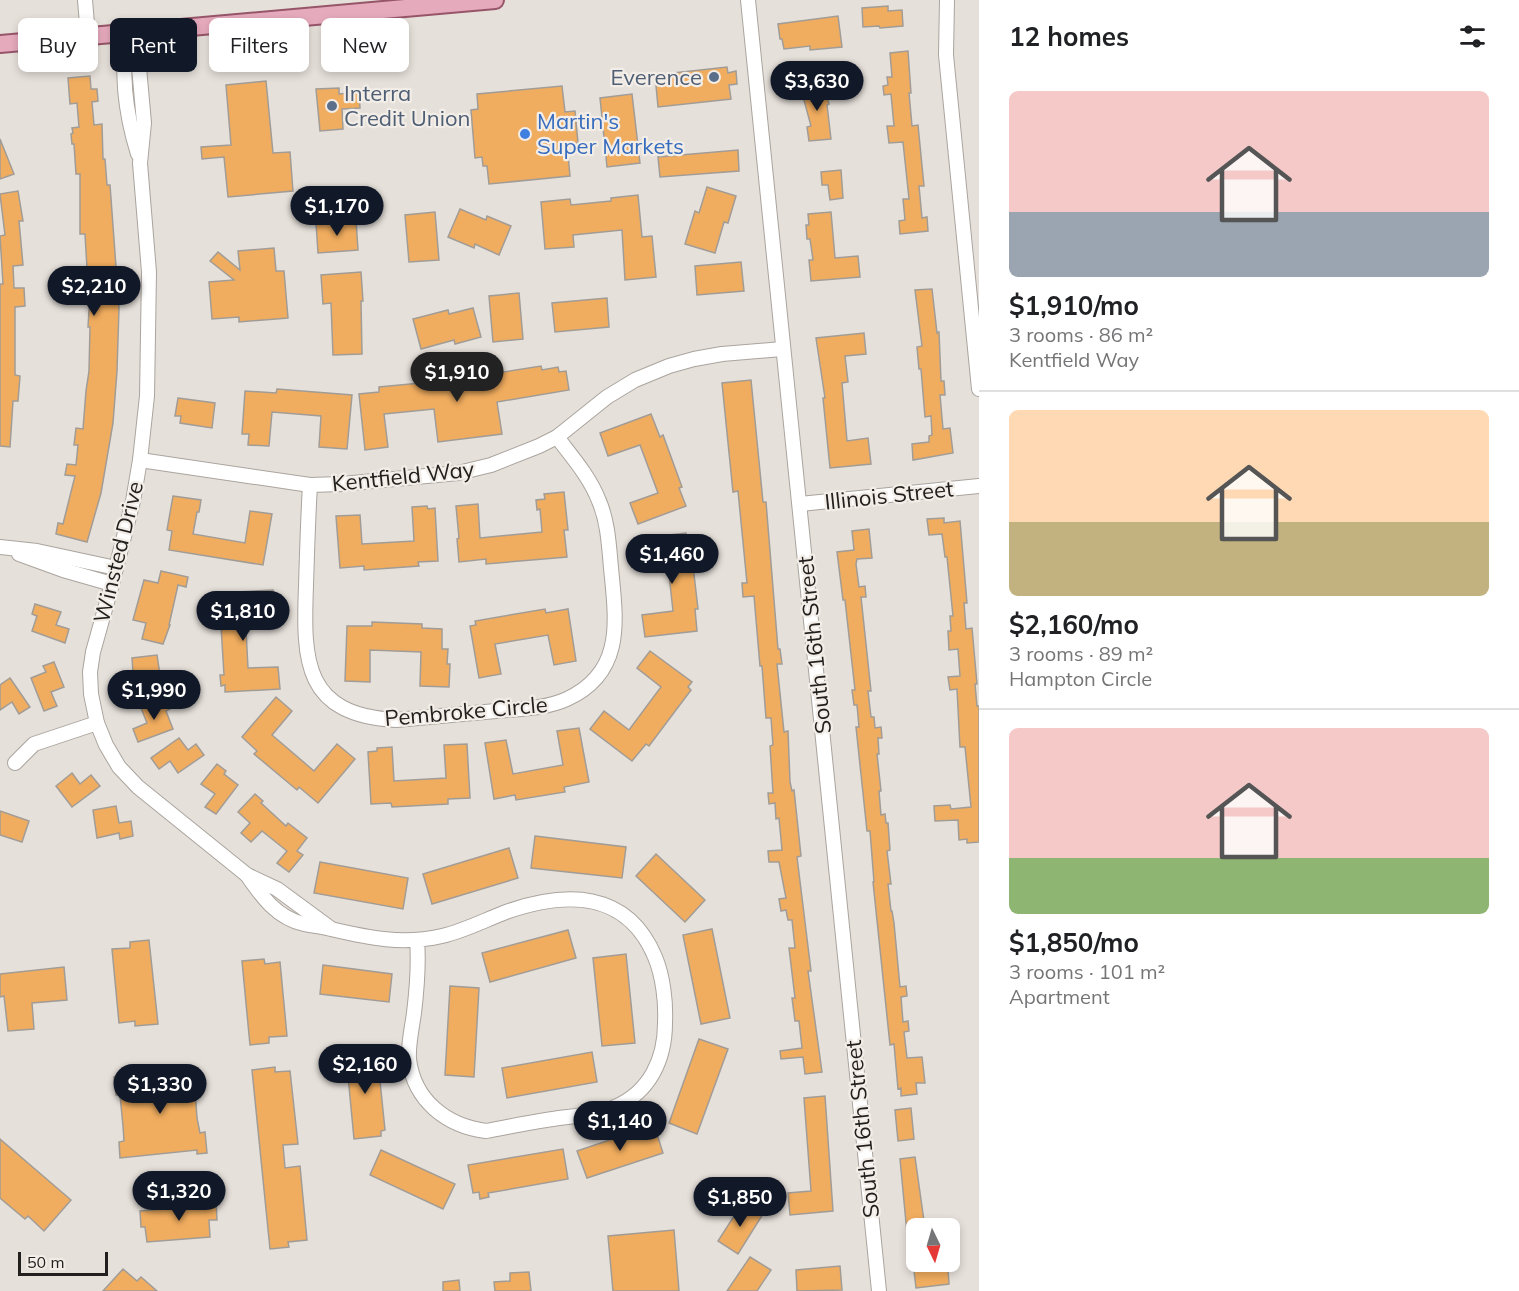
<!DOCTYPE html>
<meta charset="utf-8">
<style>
:root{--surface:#fff;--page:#f2f2f2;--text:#202124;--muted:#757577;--line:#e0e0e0;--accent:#111827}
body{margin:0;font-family:Mulish,sans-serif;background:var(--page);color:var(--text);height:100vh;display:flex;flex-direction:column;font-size:22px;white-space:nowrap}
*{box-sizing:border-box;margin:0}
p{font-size:20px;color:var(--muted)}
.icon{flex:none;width:33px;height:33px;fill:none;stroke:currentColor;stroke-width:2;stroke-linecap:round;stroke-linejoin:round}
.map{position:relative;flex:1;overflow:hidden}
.details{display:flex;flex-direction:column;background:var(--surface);width:540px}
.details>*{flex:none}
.guide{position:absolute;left:18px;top:18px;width:570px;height:54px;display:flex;gap:12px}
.needle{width:39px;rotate:175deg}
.buttons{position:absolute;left:906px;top:1218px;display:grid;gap:12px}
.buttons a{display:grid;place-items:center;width:54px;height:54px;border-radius:9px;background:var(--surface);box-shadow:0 3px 9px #0003;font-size:30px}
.scale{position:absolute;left:18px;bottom:15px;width:90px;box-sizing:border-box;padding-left:6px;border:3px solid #22201e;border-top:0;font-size:16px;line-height:21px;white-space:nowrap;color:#22201e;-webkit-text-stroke:4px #f3ede7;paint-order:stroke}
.price{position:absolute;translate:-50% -51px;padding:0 14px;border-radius:21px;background:var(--accent);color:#fff;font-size:20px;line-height:39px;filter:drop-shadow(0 2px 3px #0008)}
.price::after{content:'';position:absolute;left:50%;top:36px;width:18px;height:14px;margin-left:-9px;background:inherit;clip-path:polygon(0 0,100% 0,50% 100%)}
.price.active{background:#222;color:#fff}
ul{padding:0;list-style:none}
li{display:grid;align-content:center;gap:12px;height:318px;padding:0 30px}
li+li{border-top:2px solid var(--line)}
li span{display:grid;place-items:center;height:186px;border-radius:9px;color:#555}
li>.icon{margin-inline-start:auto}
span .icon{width:108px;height:108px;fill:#fffc;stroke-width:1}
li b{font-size:26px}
h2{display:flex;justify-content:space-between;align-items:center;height:72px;padding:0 30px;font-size:26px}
.pill{padding:0 21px;border-radius:9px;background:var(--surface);box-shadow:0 3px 9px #0003;font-size:21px;line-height:54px}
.pill.active{background:var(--accent);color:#fff}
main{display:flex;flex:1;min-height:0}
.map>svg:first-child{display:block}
.building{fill:#f1ad5f;stroke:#a29c96;stroke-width:1.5}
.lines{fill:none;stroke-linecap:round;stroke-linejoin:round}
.minor-casing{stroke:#aaa49e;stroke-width:16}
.major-casing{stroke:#975569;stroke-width:20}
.minor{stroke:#fff;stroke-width:14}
.major{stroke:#e6aabd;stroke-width:16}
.service-dot{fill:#5c6f8a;stroke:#f3ede7;stroke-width:2}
.shop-dot{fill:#3f7fe0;stroke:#f3ede7;stroke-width:2}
.labels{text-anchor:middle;stroke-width:4.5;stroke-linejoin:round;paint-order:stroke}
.service-label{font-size:22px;fill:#4e5e75;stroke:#f3ede7;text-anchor:end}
.shop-label{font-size:22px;fill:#366cbe;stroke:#f3ede7;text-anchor:start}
.street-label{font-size:22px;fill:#22201e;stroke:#f3ede7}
</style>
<main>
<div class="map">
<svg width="979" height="1291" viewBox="0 0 979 1291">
<rect width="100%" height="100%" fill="#e6e0da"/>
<g class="building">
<path d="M888,6V11L902,10L903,26L880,28L879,26L863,27L862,8Z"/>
<path d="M838,16L842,47L810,50V46L784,49L782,39H780L778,24Z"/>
<path d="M908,51L911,93H909L912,126L918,125L924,186H919L922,218L927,217L928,231L900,234L899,221L905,220L903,199H909L903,142L889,143L887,126H894L891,94L884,95L883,86L888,85L887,77H892L890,53Z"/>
<path d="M727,67L728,73L736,71L737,84L729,85L731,99L658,107L655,75Z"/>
<path d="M90,76L91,89H97L98,101L92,102L94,125L102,124L103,159H105L107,185H110L119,308L117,371L113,423L101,493L87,542L56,534L58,523L63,524L75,476L65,475L67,464L76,465L78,445H74L76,428L83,429L86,391L89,371L90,327H88L90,295L84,296V286H88L85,234H80V174H76L74,144H72L71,134L73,133L72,128L79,127L77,103L70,104L68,78Z"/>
<path d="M266,81L273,153L290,152L293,191L228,197L224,157L202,159L201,147L231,145L226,85Z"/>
<path d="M823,83L829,104L827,105L831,139L809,141L807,127L811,126L801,89Z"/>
<path d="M562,86L565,112L575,111L578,143L567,144L570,176L489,184L487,166H483L482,157L475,158L471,110L478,109L477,94Z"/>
<path d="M339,88V94L359,92L360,108L342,109L343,129L320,131L316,89Z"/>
<path d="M632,94L640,163L607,167L600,98Z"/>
<path d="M0,139L14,174L0,179Z"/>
<path d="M738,150L739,171L660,177L658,157Z"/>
<path d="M841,170L843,198L830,200L828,185H822L821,172Z"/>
<path d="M707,187L736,196L728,223L724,222L715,253L685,244L695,211L699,213Z"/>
<path d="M18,191L23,221H19L23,265L13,266L14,288H24L25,306L15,307V375L20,376L18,401H13L10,447L0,446V284H3L0,236L5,235L0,194Z"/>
<path d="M638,195L642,237L652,236L656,277L625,280L622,230L573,235L574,247L545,249L541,202L570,199L571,205L611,201V198Z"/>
<path d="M460,209L486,220L487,216L511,226L499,255L475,244L474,248L448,237Z"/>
<path d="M435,212L439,260L409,262L405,215Z"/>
<path d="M831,212L835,258L858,256L860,277L811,281L809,260H813L810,239H807L806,225H809L808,214Z"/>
<path d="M356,220L358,250L318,253L316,223Z"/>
<path d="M274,248L276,271H284L288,318L239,322V317L212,319L209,282L234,280L210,261L218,252L240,270L238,251Z"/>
<path d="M741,262L744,291L697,295L695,266Z"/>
<path d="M361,272L363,301H361L362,354L333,355L331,303L323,304L321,275Z"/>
<path d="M932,289L937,333L939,332L941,381H944L945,395H940L943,429L950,428L953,453L913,460L912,444L929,442V436L932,435L931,416L925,417L921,369H919L917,347L922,346L915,290Z"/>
<path d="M519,293L523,339L493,342L489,296Z"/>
<path d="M607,298L609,327L555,332L552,303Z"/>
<path d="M473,308L481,337L455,344L454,340L421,349L413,319L448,310L449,314Z"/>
<path d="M864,333L866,354L845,356L848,382L842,383L847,441L868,438L871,464L830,468L823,398H825L816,338Z"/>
<path d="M541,366L542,370L558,367L559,372L566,371L569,390L497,402L502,434L438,442L434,409L384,414L388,447L365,450L359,394L379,392V387L431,382L432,387L468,383L492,379L491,374Z"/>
<path d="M751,380L763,502H766L778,649H780L782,664H777L784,732L788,731L790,782L792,791L794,790L801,856L797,857L811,971H808L822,1072L805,1074L803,1057L781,1059L780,1051L802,1048L799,1021H795L792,998H795L789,948H795L792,920H788L786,910L781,911L779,899L786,898L779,862H769L768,851L782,850L779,818L776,819L775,803L769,804L768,793H773L770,746L773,745L771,718H766L762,666H760L754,596L743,597L742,583H747L738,491L733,492L722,383Z"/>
<path d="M277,389L352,395L347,449L319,447L321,416L272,412L269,446L248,445L249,434H242L245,391L276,393Z"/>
<path d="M178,398L215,403L212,428L180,423L181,416H175Z"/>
<path d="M651,414L660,437L663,435L682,487L679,488L686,506L638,524L630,503L658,493L640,445L608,456L600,433Z"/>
<path d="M564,492L568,530H564L567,557L486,564V559L459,562L457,539L459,538L456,506L478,504L480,538L542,532L540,509L537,510L536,500L545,499L544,494Z"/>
<path d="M173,496L201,500L199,512H197L193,534L245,543L250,511L272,514L263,565L169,550L172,531L167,530Z"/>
<path d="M427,506L428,509L435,508L438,561L418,562L419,566L364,570V566L340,568L336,516L360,515L362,544L414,541L412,507Z"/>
<path d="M944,518V523L960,521L967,603H964L966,629L972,628L977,684H975L977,706H979V842L967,843V839L959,840L958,820L935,821L934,806L950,805L951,809L971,807L965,747H960L957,689L950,690L948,677L960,676L958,649L949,650L948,631H951L950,616H953L947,557H945L942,534L929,535L927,519Z"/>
<path d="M869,529L872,558L857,559L856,564L859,587L865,586L866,597H861L871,691H868L871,717H874L875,728L881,727L882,738H878L879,754H877L881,791H879L881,815L885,814L886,823H888L890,850L887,851L891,884H888L891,911H892L894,923L900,987L906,986L907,996L901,997L903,1022L908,1021L909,1031L904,1032L907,1058L922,1057L925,1083H916L917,1094L901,1096V1088L898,1089L894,1044L890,1045L873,882H874L870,831H867L856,727H859L857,705H854L852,690H855L845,600H843L837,552L854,550L852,531Z"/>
<path d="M686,533L688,558L692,557L698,609H695L697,631L645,637L642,615L673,611L667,557L636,561L634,539Z"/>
<path d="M161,571L188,577L186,587L178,585L169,625H170L163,644L142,639L146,623L133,620L144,580L158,583Z"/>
<path d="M273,590L274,610L245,611L248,668L278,667L280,689L225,692V685L221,686L220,675H224L219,593Z"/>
<path d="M35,604L61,612L56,625L69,629L65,643L32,631L37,616L32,614Z"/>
<path d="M545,609L546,613L568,609L576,661L554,665L548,635L495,644L501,674L479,678L470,626L476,625L475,621Z"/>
<path d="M372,622L422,624V628L442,629V649H448L447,664H450L449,687L420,686L421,652L370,650V682L345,681L347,626H372Z"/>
<path d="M650,651L692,682L688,687L691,690L649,746L646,744L632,761L590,729L604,711L629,730L661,687L637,668Z"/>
<path d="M157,655L160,675H157L158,688L122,691L120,674L133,673L132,658Z"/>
<path d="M54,662L64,687L51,692L57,706L44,711L31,678L46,672L43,666Z"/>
<path d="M10,678L30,707L19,714L12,702L0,710V685Z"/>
<path d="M276,697L292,711L272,735L314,771L337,744L355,759L318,803L299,787L297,790L254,754L257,751L242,737Z"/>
<path d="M160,700V702L166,700L170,709L166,711L173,729L138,742L133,729L147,723L141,708Z"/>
<path d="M579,728L589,782L564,787L565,792L516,800L515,795L494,799L485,743L506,740L513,774L563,765L557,731Z"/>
<path d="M179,738L188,750L196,744L204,755L178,773L170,761L159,769L151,758Z"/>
<path d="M467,744L470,798L448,799V804L392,807L391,803L371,804L368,752L377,751V748L392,747L394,781L446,778L444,745Z"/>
<path d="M217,764L226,771L224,774L238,785L216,814L205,807L215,794L201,784Z"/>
<path d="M72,773L80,784L91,775L100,786L72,807L56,786Z"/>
<path d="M255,794L263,801L261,803L286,826L288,823L307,838L297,851L303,855L289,872L277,863L287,851L262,831L251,842L241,833L250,823L238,812Z"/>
<path d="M116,806L119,823L131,821L133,836L120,839L119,833L97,838L93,810Z"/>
<path d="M0,811L29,821L22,842L0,835Z"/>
<path d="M535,836L626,847L622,878L531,868Z"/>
<path d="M509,848L518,878L432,904L423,874Z"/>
<path d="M656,854L705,900L685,922L636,876Z"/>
<path d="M320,862L408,878L403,909L314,893Z"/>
<path d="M712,929L730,1018L701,1024L683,935Z"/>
<path d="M568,930L576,958L490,982L482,953Z"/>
<path d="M149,940L158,1024L135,1026V1021L119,1023L112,949L130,948V942Z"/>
<path d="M626,954L635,1043L602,1046L593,958Z"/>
<path d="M264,959L265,964L280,962L287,1036L269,1037V1043L250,1045L242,961Z"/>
<path d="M323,965L392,974L389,1002L320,994Z"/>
<path d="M64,967L67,1000L32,1003L34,1029L8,1031L4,996L0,997V974Z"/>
<path d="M450,986L479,988L474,1077L445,1075Z"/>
<path d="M699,1039L728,1049L697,1134L669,1123Z"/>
<path d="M377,1052L385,1130L381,1131V1136L354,1139L346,1055Z"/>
<path d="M592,1052L597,1082L507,1098L502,1068Z"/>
<path d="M275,1067V1072L290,1071L298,1144L283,1145L285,1168L300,1166L307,1240L288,1242L289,1247L270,1249L252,1070Z"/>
<path d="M199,1071L200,1090H195L197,1118L200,1133L205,1132L207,1153L197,1154V1150L120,1158L119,1142L124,1141L123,1126L120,1095H116L114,1077L127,1075V1080L185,1074V1072Z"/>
<path d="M825,1096L833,1211L790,1215L788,1193L811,1191L804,1098Z"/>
<path d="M911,1108L914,1139L898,1141L895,1110Z"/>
<path d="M654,1125L663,1153L587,1178L577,1151Z"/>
<path d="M0,1139L71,1200L44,1231L28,1216L25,1219L0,1198Z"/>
<path d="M563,1149L568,1179L488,1193L489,1197L480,1199L479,1192L473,1193L468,1165Z"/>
<path d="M381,1150L455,1184L443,1209L370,1175Z"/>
<path d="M915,1157L925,1228H916V1243L908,1244L900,1159Z"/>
<path d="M216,1201L217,1220H209L210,1237L147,1242L145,1227H141L140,1211L204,1205V1202Z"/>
<path d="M743,1202L763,1214L738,1254L718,1241Z"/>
<path d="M674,1230L679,1291H613L608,1236Z"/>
<path d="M750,1257L771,1270L757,1291H727Z"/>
<path d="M913,1262H928L929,1271L948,1269L949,1284L916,1288Z"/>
<path d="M840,1266L842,1290L797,1291L796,1270Z"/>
<path d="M123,1269L137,1281L141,1277L157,1291H103Z"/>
<path d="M529,1272L531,1291H495L494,1282L510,1281V1273Z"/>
<path d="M459,1280L460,1291H443V1282Z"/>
</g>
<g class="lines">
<defs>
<g id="minor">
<path d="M85,0L88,36"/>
<path d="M748,0C790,431 835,861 879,1291"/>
<path d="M947,0L946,55L979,389"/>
<path d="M128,33L138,56L144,123L140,163L149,272L147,396L140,460L133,501L112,584L93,652L90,672L91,694L97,723L106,745L119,767L138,787L247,875L277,889L330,928"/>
<path d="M128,33C120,73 126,115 138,154"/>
<path d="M140,460L310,485L342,484L458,473L491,465L539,446L557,437L607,397L635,380L669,366L694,359L722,354L782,349"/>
<path d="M310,485C308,518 307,552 306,586C303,662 304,715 396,720C429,717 462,714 496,711C519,709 545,709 567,699C625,672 616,620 611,568C609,546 608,522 599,501C590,477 572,457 557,437"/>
<path d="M800,504L979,486"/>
<path d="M0,547L37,551L116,568"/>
<path d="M19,554L63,570L112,584"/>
<path d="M15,763L34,744L97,723"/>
<path d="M247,875C262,897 277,918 304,924C313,926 322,926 331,929C369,938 403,945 442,936C464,931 485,920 506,912C566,891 627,890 655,957C663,976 666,1002 665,1023C665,1059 650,1092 615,1107C596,1115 573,1116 553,1119C531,1122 508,1127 486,1131C447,1126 414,1101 409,1059C408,1044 412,1028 414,1013C417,988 419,964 417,940"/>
</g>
<path id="major" d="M0,44L495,0"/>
</defs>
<use href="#minor" class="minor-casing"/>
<use href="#major" class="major-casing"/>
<use href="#minor" class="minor"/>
<use href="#major" class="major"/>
</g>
<g class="service-dot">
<circle cx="714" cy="77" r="6"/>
<circle cx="332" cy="106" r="6"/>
</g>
<circle class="shop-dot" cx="525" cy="134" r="6"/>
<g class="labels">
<g class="service-label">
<text x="702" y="85">Everence</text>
<text x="344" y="101" text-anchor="start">Interra<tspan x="344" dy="25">Credit Union</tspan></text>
</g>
<g class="shop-label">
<text x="537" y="129">Martin's<tspan x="537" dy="25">Super Markets</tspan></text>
</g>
<g class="street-label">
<text transform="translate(403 476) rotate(-6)" y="8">Kentfield Way</text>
<text transform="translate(889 495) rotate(-6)" y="8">Illinois Street</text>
<text transform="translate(118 552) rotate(-76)" y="8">Winsted Drive</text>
<text transform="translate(814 645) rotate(-96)" y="8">South 16th Street</text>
<text transform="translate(466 711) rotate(-5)" y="8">Pembroke Circle</text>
<text transform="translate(862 1129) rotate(-96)" y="8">South 16th Street</text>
</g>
</g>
</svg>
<div class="buttons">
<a><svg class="needle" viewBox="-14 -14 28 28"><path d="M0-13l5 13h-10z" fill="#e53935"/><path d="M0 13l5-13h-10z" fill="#757577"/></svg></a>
</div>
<div class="scale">50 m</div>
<b class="price" style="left:817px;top:112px">$3,630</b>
<b class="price" style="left:337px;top:237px">$1,170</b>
<b class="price" style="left:94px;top:317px">$2,210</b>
<b class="price active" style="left:457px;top:403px">$1,910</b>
<b class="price" style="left:672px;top:585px">$1,460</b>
<b class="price" style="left:243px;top:642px">$1,810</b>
<b class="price" style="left:154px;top:721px">$1,990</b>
<b class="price" style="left:365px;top:1095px">$2,160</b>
<b class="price" style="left:160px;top:1115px">$1,330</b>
<b class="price" style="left:620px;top:1152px">$1,140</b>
<b class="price" style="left:179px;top:1222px">$1,320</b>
<b class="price" style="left:740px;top:1228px">$1,850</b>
<div class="guide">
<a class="pill">Buy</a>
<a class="pill active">Rent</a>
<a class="pill">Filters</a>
<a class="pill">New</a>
</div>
</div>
<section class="details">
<h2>12 homes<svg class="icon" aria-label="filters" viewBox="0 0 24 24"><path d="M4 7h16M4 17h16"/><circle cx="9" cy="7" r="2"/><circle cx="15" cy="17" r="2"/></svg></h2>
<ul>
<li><span style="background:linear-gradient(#f6c9c9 65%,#9aa5b1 0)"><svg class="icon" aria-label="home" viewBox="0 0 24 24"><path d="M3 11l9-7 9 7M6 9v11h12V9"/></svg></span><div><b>$1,910/mo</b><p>3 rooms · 86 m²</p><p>Kentfield Way</p></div></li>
<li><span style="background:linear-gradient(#ffd9b3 60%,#c2b280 0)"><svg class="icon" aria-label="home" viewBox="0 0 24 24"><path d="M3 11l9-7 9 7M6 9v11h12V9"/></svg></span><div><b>$2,160/mo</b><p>3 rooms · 89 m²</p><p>Hampton Circle</p></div></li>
<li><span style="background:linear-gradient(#f6c9c9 70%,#8fb573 0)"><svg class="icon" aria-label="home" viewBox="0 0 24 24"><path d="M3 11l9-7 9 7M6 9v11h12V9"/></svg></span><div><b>$1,850/mo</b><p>3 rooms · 101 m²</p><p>Apartment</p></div></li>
</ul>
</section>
</main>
